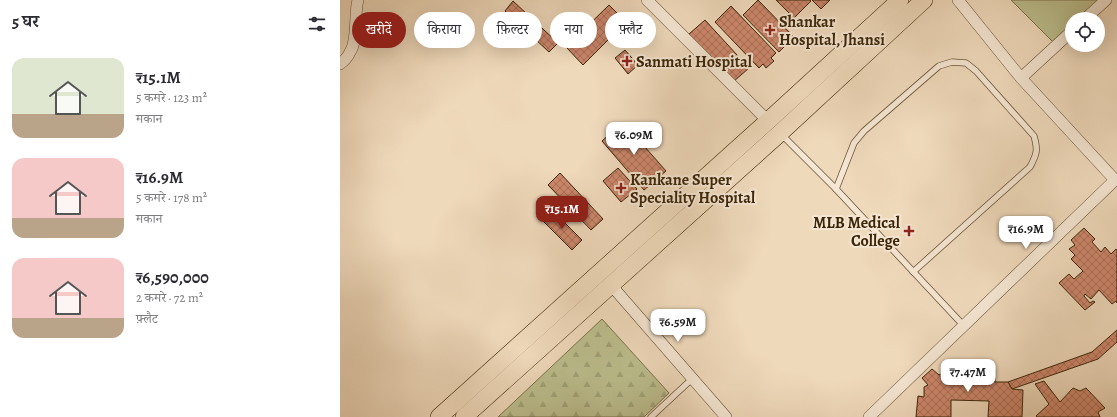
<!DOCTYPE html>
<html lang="hi">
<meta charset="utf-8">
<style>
:root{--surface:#fff;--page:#f2f2f3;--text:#2b2b33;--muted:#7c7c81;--accent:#8f2418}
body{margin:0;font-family:Alegreya,"Noto Serif Devanagari",serif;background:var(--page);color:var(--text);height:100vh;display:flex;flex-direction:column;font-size:15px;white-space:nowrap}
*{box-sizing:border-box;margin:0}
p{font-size:13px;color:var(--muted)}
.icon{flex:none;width:22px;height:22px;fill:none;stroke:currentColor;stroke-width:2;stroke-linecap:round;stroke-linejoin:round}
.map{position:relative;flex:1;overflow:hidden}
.panel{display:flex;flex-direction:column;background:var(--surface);width:340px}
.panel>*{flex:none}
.banner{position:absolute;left:12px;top:12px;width:380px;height:36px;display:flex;gap:8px}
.tools{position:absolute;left:725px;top:12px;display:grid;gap:8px}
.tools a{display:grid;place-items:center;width:40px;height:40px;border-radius:50%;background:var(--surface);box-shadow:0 4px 16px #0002;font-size:20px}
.price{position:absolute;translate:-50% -34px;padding:0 9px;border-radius:8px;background:#fff;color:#222;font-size:13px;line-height:26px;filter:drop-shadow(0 1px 2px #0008)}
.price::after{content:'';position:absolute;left:50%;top:24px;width:12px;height:9px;margin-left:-6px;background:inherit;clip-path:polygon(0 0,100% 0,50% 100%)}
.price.on{background:var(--accent);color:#fff}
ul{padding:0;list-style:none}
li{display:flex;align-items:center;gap:12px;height:100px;padding:0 12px}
li span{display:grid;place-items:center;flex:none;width:112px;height:80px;border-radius:12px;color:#555}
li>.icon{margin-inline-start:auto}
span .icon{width:48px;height:48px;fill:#fffc;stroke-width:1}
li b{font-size:17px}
h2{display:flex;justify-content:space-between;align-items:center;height:48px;padding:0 12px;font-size:17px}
.pill{padding:0 14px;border-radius:18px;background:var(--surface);box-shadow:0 4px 16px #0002;font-size:14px;line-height:36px}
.pill.on{background:var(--accent);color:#fff}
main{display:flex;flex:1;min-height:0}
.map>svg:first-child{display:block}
.green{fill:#bcbe8e;stroke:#7c724c}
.forest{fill:url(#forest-firs);stroke:#7c724c}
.building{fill:url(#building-cross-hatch);stroke:#3b2609}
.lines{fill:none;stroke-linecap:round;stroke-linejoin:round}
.service-casing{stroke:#685336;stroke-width:7}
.minor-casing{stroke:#685336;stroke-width:12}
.primary-casing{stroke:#3b2609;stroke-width:18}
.service{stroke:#f5e6d3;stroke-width:5.5}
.minor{stroke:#f5e6d3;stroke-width:11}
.primary{stroke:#efd9bb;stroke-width:17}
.poi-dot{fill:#8f2418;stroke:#f5e6d3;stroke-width:1.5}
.labels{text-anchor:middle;stroke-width:4;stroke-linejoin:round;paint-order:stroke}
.poi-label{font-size:16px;font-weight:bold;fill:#3b2609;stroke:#f5e6d3;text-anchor:start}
</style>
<main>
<section class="panel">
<h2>5 घर<svg class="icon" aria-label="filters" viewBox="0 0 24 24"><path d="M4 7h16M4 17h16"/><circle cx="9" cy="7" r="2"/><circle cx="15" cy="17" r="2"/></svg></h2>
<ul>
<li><span style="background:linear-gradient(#dfe7d0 70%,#b9a48a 0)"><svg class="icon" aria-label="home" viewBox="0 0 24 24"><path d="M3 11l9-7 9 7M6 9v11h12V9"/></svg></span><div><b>₹15.1M</b><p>5 कमरे · 123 m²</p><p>मकान</p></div></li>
<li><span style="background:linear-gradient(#f6c9c9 75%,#b9a48a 0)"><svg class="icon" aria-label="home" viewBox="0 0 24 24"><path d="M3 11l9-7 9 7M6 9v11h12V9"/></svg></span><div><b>₹16.9M</b><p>5 कमरे · 178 m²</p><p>मकान</p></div></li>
<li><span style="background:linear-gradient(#f6c9c9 75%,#b9a48a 0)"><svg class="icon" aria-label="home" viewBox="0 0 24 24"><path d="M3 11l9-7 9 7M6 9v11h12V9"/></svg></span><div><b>₹6,590,000</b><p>2 कमरे · 72 m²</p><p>फ़्लैट</p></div></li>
</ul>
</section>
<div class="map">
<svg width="777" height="417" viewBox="0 0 777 417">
<defs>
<pattern id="forest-firs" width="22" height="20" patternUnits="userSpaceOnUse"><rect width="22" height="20" fill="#bcbe8e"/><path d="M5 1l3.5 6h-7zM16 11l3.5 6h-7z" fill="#a2a379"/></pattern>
<pattern id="building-cross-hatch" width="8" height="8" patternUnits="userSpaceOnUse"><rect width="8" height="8" fill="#cd876c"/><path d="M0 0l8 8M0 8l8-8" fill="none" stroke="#a86e57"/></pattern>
</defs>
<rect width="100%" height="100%" fill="#efd9bb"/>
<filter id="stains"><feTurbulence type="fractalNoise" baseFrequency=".005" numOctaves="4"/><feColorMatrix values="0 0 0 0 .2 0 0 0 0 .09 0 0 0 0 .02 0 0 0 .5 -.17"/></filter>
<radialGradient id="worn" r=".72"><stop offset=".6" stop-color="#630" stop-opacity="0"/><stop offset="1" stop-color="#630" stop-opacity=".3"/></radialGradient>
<path class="green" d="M671,0H762L741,19H732V27L714,43Z"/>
<path class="forest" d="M262,319L329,393L304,417H158Z"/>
<g class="building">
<path d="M418,0L454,37L439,52L403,15Z"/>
<path d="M436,0H470L471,1L454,18Z"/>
<path d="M472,0H490L481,9Z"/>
<path d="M173,1L218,43L209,52L165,11Z"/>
<path d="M269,5L286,22L243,65L226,47Z"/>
<path d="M391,6L436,53L431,58L434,61L426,68L423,64L419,68L375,22Z"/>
<path d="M365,20L409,68L393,82L349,34Z"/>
<path d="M285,50L298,65L288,74L275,58Z"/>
<path d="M283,122L326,171L304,190L262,141Z"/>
<path d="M278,168L297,189L281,202L263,181Z"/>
<path d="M220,173L263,219L251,230L208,185Z"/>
<path d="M213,211L242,240L232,250L203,221Z"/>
<path d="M744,228L755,239L752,242L761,252L765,247L771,254L776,249L777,250V303L776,301L772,304L759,290L751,299L745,294L744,296L750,303L753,301L755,302L745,310L719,283L729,274L734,279L743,271L731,259L735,255L729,249L735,245L731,240Z"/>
<path d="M777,330V342L758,359L672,389L668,382L752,352Z"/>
<path d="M614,366L655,369V382H668L672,389L683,390L682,417H648L649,401L611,400V417H576L578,396L584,397V387L588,385L582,378L592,369L599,375L601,374H613Z"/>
<path d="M704,381L720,402L733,388L740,391L746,388L765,408L758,412L760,417H697L696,416L709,404L695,384Z"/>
</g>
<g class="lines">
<defs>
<g id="service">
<path d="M442,135L496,189L624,326"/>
<path d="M496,189L514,143L524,131L599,66L612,62L626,63L636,71L694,136C698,150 697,154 690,167L573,272"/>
<path d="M311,417L353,378"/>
</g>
<g id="minor">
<path d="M307,0L428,121"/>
<path d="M618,0L681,78L732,31"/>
<path d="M745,19L766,0"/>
<path d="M0,64C4,61 8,57 10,52C18,41 14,14 18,0"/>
<path d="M271,285L386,417"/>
<path d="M529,417L775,180L681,78"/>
</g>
<g id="primary">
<path d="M99,417L428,121L560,0"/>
<path d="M124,417L440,133L584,0"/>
</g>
</defs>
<use href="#service" class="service-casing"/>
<use href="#minor" class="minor-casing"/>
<use href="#primary" class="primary-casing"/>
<use href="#service" class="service"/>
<use href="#minor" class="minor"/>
<use href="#primary" class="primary"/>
</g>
<g class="poi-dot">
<path d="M428 24h4v4h4v4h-4v4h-4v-4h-4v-4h4z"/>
<path d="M285 55h4v4h4v4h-4v4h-4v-4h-4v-4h4z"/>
<path d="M279 182h4v4h4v4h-4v4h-4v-4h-4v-4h4z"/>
<path d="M567 225h4v4h4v4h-4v4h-4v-4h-4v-4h4z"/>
</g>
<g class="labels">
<g class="poi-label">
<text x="439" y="27">Shankar<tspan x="439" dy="18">Hospital, Jhansi</tspan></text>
<text x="296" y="67">Sanmati Hospital</text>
<text x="290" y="185">Kankane Super<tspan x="290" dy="18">Speciality Hospital</tspan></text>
<text x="560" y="228" text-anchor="end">MLB Medical<tspan x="560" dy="18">College</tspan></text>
</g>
</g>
<rect width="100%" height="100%" filter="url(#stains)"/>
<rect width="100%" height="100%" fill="url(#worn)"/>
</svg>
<div class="tools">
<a><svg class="icon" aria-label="locate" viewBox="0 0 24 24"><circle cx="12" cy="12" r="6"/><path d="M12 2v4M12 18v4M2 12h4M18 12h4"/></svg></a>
</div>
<b class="price" style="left:294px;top:156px">₹6.09M</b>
<b class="price on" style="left:222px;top:230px">₹15.1M</b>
<b class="price" style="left:686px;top:250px">₹16.9M</b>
<b class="price" style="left:338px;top:343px">₹6.59M</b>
<b class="price" style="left:628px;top:393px">₹7.47M</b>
<div class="banner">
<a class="pill on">खरीदें</a>
<a class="pill">किराया</a>
<a class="pill">फ़िल्टर</a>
<a class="pill">नया</a>
<a class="pill">फ़्लैट</a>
</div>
</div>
</main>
